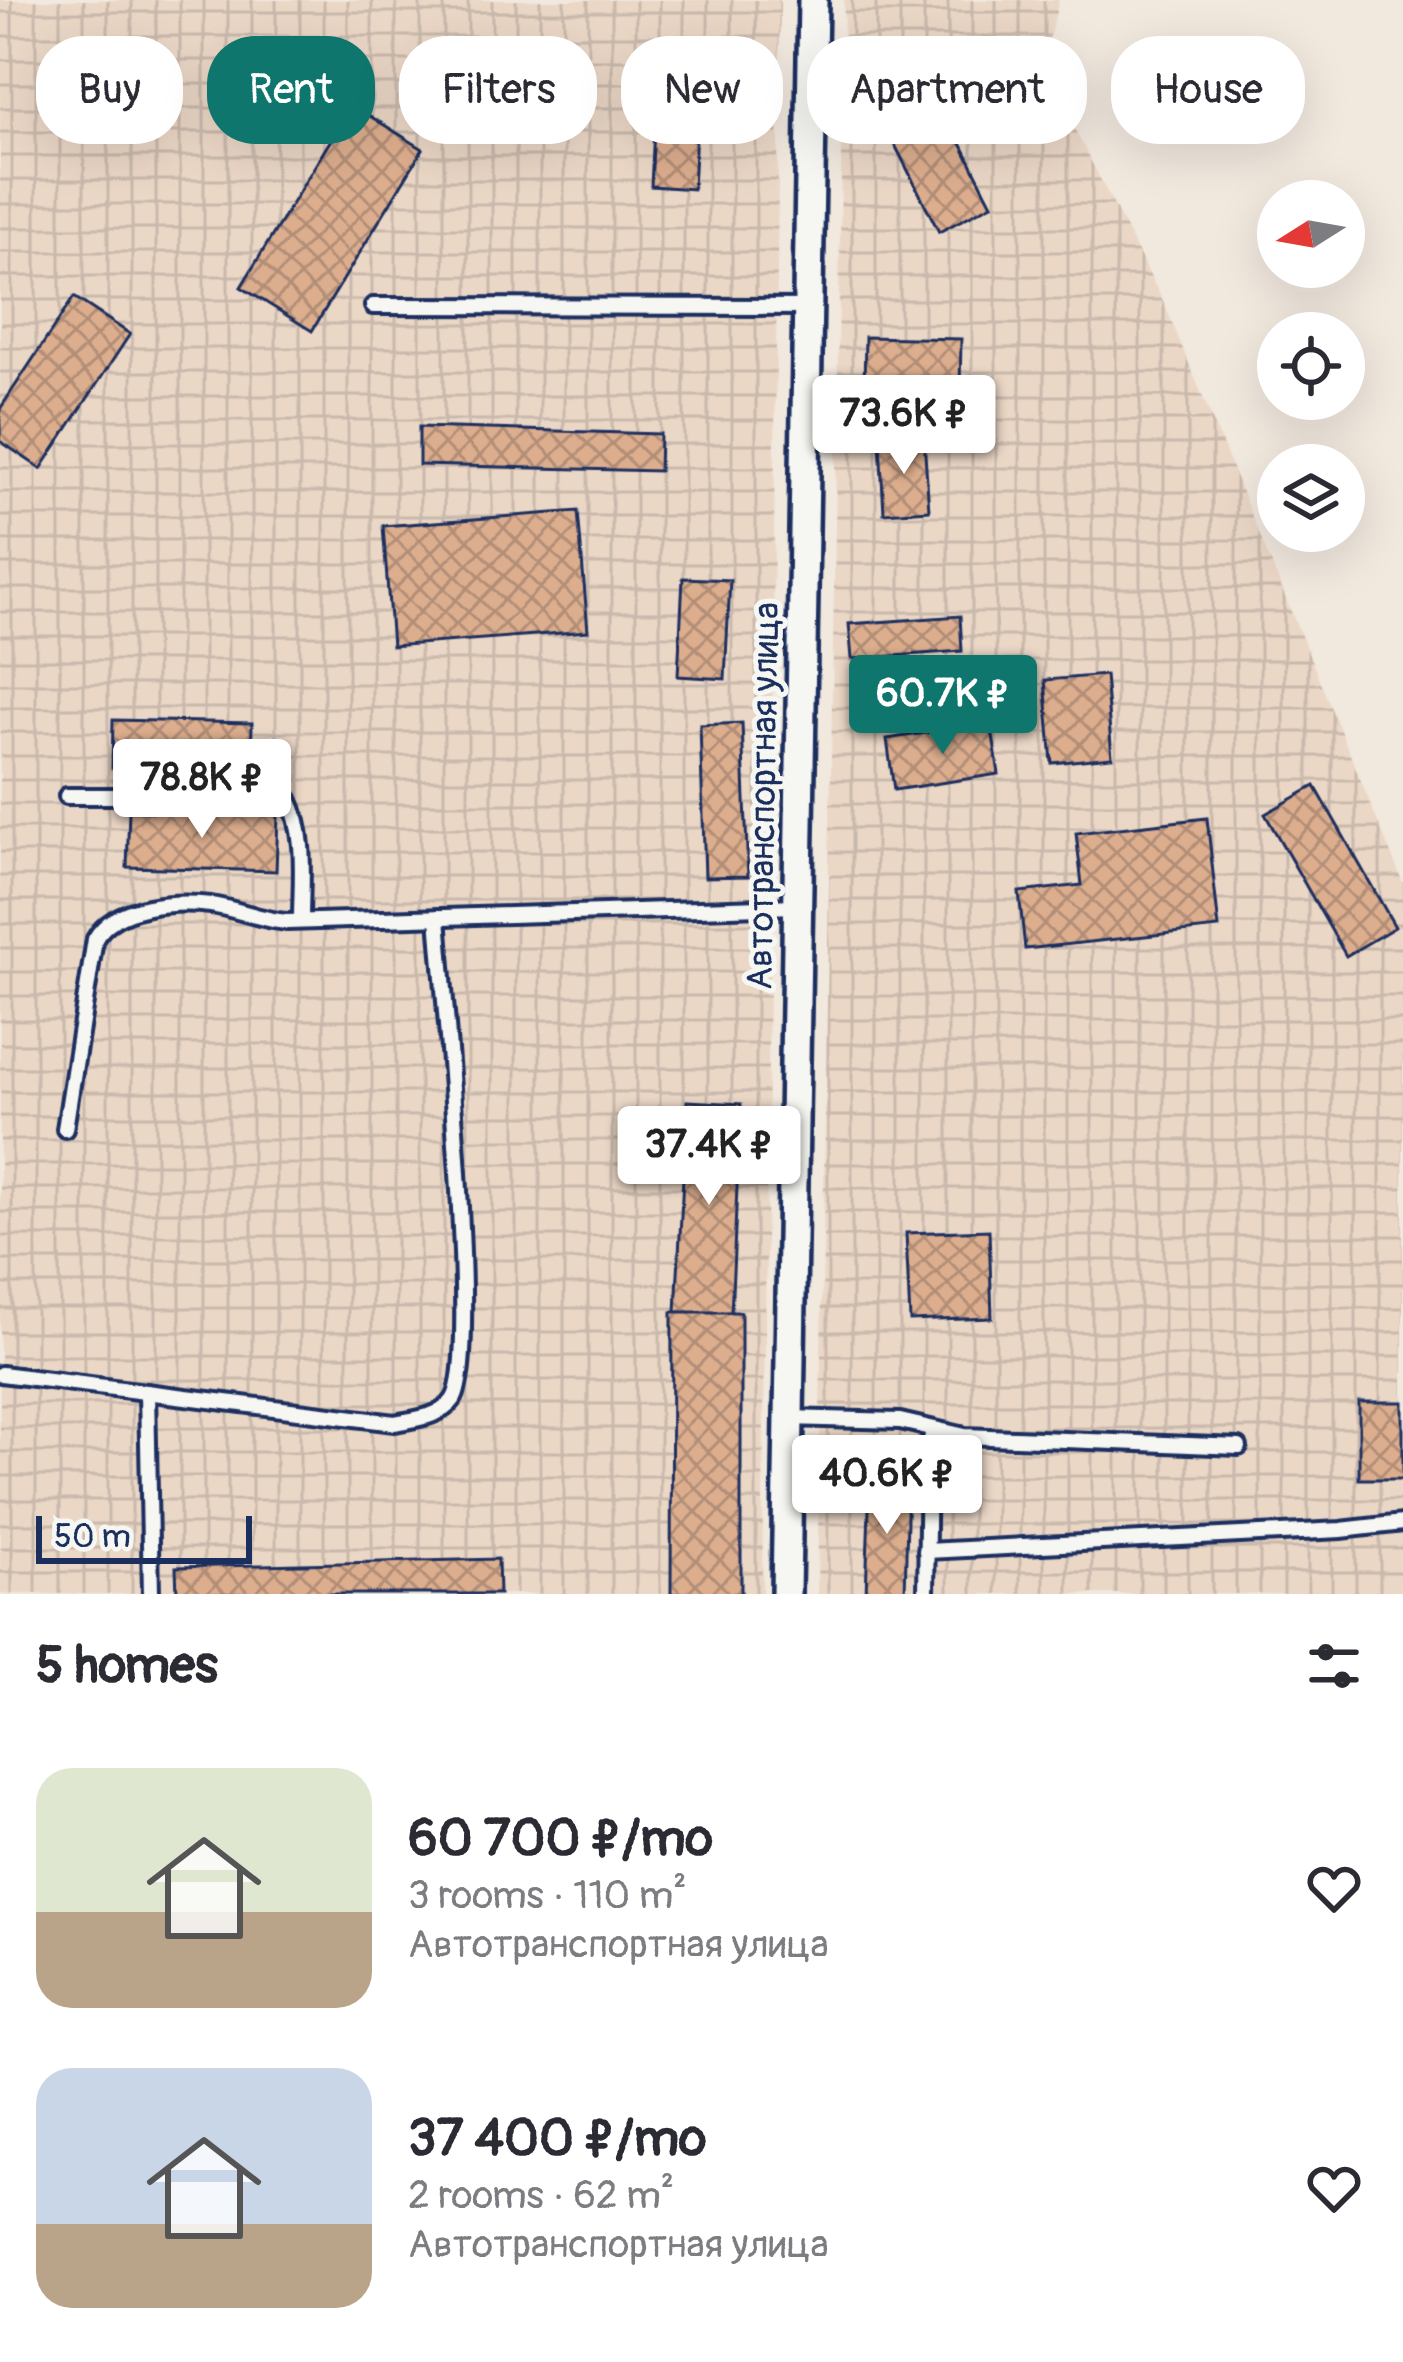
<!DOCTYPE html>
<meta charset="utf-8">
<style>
:root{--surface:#fff;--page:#f7f7f7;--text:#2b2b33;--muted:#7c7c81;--accent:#0f766e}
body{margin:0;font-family:Pangolin,sans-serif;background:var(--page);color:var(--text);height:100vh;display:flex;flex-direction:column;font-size:45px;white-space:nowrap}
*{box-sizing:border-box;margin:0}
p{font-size:39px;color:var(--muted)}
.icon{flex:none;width:66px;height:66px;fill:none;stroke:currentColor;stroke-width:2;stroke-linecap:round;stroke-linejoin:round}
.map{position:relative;height:1594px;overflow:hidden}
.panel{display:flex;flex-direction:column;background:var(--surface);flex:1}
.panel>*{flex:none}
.hud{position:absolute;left:36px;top:36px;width:1332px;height:108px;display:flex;gap:24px}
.needle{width:78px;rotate:259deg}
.buttons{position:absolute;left:1257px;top:180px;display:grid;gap:24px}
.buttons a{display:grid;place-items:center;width:108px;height:108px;border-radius:50%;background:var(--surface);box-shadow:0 12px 48px #0002;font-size:60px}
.scale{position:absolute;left:36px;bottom:30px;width:216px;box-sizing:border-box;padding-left:12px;border:6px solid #1b2f5e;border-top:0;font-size:33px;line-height:42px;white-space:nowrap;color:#1b2f5e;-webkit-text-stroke:9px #f6f6f2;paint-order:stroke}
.price{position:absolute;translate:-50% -102px;padding:0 27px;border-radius:12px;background:#fff;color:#222;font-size:39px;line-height:78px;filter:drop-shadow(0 3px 6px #0008)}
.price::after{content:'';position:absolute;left:50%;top:72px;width:36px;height:27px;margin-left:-18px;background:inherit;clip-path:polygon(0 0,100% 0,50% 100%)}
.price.active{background:var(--accent);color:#fff}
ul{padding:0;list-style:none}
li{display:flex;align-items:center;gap:36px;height:300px;padding:0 36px}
li span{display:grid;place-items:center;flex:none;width:336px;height:240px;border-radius:36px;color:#555}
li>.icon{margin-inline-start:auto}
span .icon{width:144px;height:144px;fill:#fffc;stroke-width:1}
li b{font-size:51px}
h2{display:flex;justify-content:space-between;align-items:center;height:144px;padding:0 36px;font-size:51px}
.chip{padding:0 42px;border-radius:48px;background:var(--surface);box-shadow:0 12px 48px #0002;font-size:42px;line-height:108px}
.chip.active{background:var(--accent);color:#fff}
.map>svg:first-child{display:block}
.industrial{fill:url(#industrial-grid)}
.building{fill:url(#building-cross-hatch);stroke:#1b2f5e;stroke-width:3}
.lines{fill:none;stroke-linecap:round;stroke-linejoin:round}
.service-casing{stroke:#1b2f5e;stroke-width:22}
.minor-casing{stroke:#1b2f5e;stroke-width:36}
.service{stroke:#f6f6f2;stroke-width:14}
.minor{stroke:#f6f6f2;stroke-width:27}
.labels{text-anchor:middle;stroke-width:10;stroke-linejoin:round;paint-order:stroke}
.street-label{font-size:36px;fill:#1b2f5e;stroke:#f6f6f2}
</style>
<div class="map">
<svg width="1403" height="1594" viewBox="0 0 1403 1594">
<defs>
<pattern id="industrial-grid" width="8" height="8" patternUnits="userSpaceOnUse" patternTransform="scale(3)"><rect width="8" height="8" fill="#ebd7c6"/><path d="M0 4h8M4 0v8" fill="none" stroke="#c9b9ac"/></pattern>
<pattern id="building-cross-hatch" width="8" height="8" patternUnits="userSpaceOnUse" patternTransform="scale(3)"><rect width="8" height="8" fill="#ddae8e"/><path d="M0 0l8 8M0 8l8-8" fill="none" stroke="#b28e77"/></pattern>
</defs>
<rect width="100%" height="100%" fill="#f1e8de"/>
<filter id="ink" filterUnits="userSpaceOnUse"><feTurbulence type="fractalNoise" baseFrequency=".00833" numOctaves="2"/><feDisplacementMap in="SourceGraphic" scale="24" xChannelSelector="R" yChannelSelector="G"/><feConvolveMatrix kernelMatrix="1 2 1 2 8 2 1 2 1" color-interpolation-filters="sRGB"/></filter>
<g filter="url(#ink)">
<g class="industrial">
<path d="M0,0H780L762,1594H0Z"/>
<path d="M844,0H1059L1042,66L1164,303L1403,883V1594H817Z"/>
</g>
<g class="building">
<path d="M657,70L699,72L693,189L651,186Z"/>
<path d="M352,105L423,149L312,331L241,287Z"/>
<path d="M947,116L992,204L939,232L894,143Z"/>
<path d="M74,297L130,334L41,469L0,441V409Z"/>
<path d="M865,337L961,339L960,389L864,386Z"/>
<path d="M419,427L660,434L659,471L419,465Z"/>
<path d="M924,440L929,510L884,513L880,443Z"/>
<path d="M578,511L588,631L392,646L383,526Z"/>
<path d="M683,578L730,580L725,679L678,676Z"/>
<path d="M960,616L962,651L852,659L849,624Z"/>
<path d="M1105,675L1112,757L1052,763L1045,680Z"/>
<path d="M113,720L252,723L251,771L112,768Z"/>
<path d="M742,723L748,876L705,877L700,725Z"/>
<path d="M991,723L999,774L894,790L887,739Z"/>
<path d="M1315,786L1395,927L1346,956L1265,814Z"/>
<path d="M129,811L278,815L276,871L127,867Z"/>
<path d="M1207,818L1219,928L1025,949L1019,892L1082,885L1076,833Z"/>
<path d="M687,1101L741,1104L731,1314L676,1312Z"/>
<path d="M989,1230L992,1318L910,1321L906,1233Z"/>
<path d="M672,1312H741V1594H671Z"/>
<rect x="1359" y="1402" width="44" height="77"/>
<path d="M870,1480L908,1481L905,1594H866Z"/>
<path d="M498,1559L499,1594H177L176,1567Z"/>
</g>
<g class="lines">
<defs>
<g id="service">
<path d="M373,306L808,307"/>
<path d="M67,796H278L289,799C307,835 301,881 301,921"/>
<path d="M65,1129L95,939C115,904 174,901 211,905C237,909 261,920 287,922L796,906"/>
<path d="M1,1374L395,1423C414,1419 441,1417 453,1400C481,1361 443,989 438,917"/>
<path d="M147,1392L151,1594"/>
<path d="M787,1418L900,1421L965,1436L1239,1447"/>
<path d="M786,1459L928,1457"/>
<path d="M926,1551L1341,1530L1403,1523"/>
<path d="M926,1594L928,1457L933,1429"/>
</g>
<path id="minor" d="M786,1594L813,0"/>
</defs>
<use href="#service" class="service-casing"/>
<use href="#minor" class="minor-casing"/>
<use href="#service" class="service"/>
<use href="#minor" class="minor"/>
</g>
</g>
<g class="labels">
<g class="street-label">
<text transform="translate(762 796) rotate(-89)" y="13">Автотранспортная улица</text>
</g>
</g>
</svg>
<div class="buttons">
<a><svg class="needle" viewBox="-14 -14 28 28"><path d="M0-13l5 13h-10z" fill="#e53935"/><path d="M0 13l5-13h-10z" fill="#7c7c81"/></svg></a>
<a><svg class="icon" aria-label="locate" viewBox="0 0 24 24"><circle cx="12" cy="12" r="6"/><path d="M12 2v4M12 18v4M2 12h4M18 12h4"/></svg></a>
<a><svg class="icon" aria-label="layers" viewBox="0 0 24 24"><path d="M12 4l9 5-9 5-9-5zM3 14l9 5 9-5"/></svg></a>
</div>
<div class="scale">50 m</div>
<b class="price" style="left:904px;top:477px">73.6K ₽</b>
<b class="price active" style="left:943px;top:757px">60.7K ₽</b>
<b class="price" style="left:202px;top:841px">78.8K ₽</b>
<b class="price" style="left:709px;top:1208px">37.4K ₽</b>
<b class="price" style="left:887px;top:1537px">40.6K ₽</b>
<div class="hud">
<a class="chip">Buy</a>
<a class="chip active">Rent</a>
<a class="chip">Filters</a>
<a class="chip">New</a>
<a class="chip">Apartment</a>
<a class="chip">House</a>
</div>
</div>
<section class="panel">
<h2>5 homes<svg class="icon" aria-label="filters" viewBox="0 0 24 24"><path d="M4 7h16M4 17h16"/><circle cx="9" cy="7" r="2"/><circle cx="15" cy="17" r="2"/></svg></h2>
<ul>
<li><span style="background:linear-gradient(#dfe7d0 60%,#b9a48a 0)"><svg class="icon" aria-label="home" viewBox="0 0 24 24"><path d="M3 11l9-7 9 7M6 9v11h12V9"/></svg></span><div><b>60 700 ₽/mo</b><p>3 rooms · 110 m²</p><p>Автотранспортная улица</p></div><svg class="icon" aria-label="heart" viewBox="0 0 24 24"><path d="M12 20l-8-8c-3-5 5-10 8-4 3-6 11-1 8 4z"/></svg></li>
<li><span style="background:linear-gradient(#c9d6e8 65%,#b9a48a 0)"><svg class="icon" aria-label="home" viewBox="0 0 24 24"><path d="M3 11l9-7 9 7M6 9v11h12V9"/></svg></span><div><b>37 400 ₽/mo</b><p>2 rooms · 62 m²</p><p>Автотранспортная улица</p></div><svg class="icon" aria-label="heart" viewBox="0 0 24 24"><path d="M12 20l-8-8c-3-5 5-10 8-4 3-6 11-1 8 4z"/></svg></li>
</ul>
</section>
